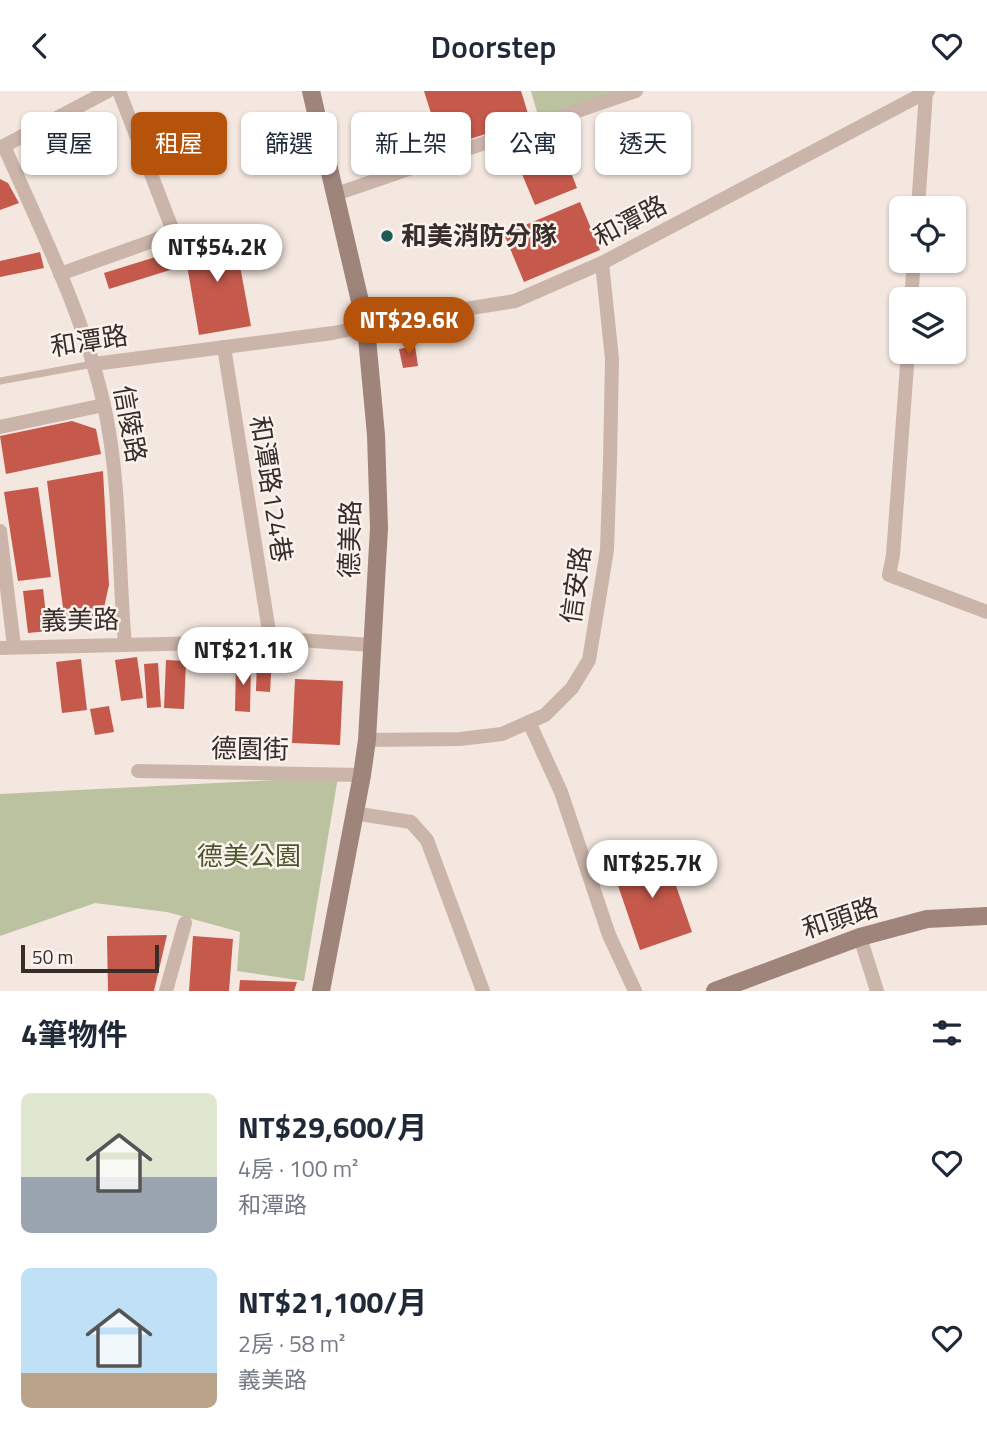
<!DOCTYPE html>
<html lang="zh-TW">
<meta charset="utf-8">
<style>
:root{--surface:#fff;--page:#f6f6f7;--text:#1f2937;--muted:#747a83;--accent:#b45309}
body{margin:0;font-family:"Titillium Web","Noto Sans TC",sans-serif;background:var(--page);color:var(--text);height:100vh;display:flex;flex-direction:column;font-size:26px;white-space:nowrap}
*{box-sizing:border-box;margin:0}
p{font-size:23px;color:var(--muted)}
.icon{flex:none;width:38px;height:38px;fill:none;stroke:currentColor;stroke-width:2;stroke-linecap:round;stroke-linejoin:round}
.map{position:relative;height:900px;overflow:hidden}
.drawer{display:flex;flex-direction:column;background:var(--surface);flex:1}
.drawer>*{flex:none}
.banner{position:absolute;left:21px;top:21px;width:945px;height:63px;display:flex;gap:14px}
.controls{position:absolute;left:889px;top:105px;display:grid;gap:14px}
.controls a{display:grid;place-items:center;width:77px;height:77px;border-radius:10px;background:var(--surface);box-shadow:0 2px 5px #0004;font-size:35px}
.scale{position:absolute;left:21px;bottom:18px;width:138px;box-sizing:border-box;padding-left:7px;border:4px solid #392d2a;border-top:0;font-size:19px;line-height:24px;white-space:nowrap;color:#392d2a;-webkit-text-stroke:5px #faf2ec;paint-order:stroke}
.price{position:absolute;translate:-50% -60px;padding:0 16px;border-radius:24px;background:#fff;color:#222;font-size:23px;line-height:46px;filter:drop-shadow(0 2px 4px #0008)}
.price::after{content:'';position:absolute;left:50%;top:42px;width:21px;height:16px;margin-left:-10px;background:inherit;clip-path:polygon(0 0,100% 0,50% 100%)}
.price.selected{background:var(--accent);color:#fff}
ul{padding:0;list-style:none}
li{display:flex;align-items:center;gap:21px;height:175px;padding:0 21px}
li span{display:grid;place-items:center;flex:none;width:196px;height:140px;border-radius:10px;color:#555}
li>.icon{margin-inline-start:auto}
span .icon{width:84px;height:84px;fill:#fffc;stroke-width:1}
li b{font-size:30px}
h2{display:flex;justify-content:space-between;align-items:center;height:84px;padding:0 21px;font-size:30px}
.pill{padding:0 24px;border-radius:10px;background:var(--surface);box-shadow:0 2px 5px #0004;font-size:24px;line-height:63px}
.pill.selected{background:var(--accent);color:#fff}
header{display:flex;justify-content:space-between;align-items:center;height:91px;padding:0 21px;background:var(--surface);font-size:32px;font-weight:600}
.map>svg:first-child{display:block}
.green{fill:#bbc29f}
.building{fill:#c4594c}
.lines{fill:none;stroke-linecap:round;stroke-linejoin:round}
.lane{stroke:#cbb5ab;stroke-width:7}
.street{stroke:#cbb5ab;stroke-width:14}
.secondary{stroke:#9f847c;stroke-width:18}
.poi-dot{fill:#205a56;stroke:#faf2ec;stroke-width:2.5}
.labels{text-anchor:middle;stroke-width:5;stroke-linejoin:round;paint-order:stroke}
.street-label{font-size:26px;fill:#392d2a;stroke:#faf2ec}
.poi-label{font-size:26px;font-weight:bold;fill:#392d2a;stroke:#faf2ec;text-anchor:start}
.park-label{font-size:26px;fill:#4d572e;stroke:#faf2ec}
</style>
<header><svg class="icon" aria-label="back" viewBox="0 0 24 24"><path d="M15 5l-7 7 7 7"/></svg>Doorstep<svg class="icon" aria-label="heart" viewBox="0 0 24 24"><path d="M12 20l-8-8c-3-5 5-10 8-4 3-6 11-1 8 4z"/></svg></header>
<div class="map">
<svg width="987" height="900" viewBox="0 0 987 900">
<rect width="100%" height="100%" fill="#f3e7df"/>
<g class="green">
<path d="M531,0H625L540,32Z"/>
<path d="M338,686L304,890L237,880L240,841L167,821L95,812L0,845V703Z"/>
</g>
<g class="building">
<path d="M424,0H521L530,29L442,57Z"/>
<path d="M559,51L577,97L535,114L516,69Z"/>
<path d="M0,88L8,92L19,112L0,119Z"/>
<path d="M580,111L600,159L524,191L504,143Z"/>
<path d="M234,142L251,235L199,244L183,151Z"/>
<path d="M178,159L183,175L109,198L104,182Z"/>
<path d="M40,161L44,177L0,186V170Z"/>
<path d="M415,255L418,275L403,277L399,258Z"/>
<path d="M72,330L96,338L101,363L6,383L0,345Z"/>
<path d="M103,380L109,494L101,530L65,533L47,390Z"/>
<path d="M38,396L51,486L18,490L4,401Z"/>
<path d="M43,498L48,540L28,542L23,500Z"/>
<path d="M137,566L143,607L121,610L115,569Z"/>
<path d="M257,566L272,567L270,601L256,600Z"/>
<path d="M81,568L87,619L62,622L56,571Z"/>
<path d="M166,569L186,570L184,618L164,617Z"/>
<path d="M236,571L251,572L250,621L235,620Z"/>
<path d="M158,572L161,616L147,617L144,573Z"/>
<path d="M295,588L343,590L340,654L292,652Z"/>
<path d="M109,615L114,641L95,644L90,618Z"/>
<path d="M664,760L692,841L640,859L612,777Z"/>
<path d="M167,844L154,900H108L107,845Z"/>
<path d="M193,845L233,848L229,900H189Z"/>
<path d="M240,889L297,891L294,900H239Z"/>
</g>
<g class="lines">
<path class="lane" d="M0,290L93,273"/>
<g class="street">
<path d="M4,55C42,142 87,230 106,324C121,399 118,477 125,553"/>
<path d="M0,57L108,0"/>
<path d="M336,103L636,0"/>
<path d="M918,117L926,1"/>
<path d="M60,183L155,149L173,140L119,0"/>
<path d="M911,208L914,170"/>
<path d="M224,256L270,547"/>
<path d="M908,261L893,464L889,484L987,521"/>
<path d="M94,273L333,242L395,229L515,210L602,172L928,0"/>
<path d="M0,336L104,314"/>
<path d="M0,440L14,555"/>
<path d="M0,557L204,552L270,547L371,554"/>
<path d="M529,631L561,701L609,844L635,900"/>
<path d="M367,649L460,648L502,643L545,624L572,597L589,569L607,459L610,370L612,268L602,172"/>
<path d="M138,680L362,684"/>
<path d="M353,722L411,731L427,749L483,900"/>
<path d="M860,846L877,900"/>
<path d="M166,900L185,832"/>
</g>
<g class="secondary">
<path d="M311,0L366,236L376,344L379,437L367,649L362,684L321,900"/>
<path d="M715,900L860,846L927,828L987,825"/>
</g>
</g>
<circle class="poi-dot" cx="387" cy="145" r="7"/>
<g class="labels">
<g class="street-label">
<text transform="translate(630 130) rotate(-28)" y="9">和潭路</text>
<text transform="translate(89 250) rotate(-9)" y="9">和潭路</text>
<text transform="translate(130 333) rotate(80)" y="9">信陵路</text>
<text transform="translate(271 398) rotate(81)" y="9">和潭路124巷</text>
<text transform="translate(350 448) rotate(-89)" y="9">德美路</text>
<text transform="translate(576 494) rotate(-82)" y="9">信安路</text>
<text transform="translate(80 529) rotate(-1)" y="9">義美路</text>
<text transform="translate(250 658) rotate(1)" y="9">德園街</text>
<text transform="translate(840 827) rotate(-18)" y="9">和頭路</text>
</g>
<g class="poi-label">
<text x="401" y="154">和美消防分隊</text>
</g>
<g class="park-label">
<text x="249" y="774">德美公園</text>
</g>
</g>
</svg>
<div class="controls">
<a><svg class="icon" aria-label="locate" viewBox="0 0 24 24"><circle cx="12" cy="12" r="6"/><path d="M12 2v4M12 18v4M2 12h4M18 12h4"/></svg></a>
<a><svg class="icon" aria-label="layers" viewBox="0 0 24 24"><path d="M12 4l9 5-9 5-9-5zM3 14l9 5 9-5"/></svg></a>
</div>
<div class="scale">50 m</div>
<b class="price" style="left:217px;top:193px">NT$54.2K</b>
<b class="price selected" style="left:409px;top:266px">NT$29.6K</b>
<b class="price" style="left:243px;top:596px">NT$21.1K</b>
<b class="price" style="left:652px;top:809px">NT$25.7K</b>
<div class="banner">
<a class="pill">買屋</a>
<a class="pill selected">租屋</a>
<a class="pill">篩選</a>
<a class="pill">新上架</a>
<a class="pill">公寓</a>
<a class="pill">透天</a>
</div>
</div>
<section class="drawer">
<h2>4筆物件<svg class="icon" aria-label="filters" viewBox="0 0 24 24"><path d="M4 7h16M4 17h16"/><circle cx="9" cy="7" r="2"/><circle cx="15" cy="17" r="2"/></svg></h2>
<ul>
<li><span style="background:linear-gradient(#dfe7d0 60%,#9aa5b1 0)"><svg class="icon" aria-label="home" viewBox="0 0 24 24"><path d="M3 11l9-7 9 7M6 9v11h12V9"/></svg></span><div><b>NT$29,600/月</b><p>4房 · 100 m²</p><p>和潭路</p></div><svg class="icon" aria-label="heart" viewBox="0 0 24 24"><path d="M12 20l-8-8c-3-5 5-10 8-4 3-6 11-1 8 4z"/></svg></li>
<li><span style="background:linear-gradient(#bfe0f5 75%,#b9a48a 0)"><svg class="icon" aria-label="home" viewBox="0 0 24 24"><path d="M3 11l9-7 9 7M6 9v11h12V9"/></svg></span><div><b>NT$21,100/月</b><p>2房 · 58 m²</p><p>義美路</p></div><svg class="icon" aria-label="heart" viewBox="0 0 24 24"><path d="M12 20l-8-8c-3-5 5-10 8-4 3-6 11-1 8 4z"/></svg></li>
</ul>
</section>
